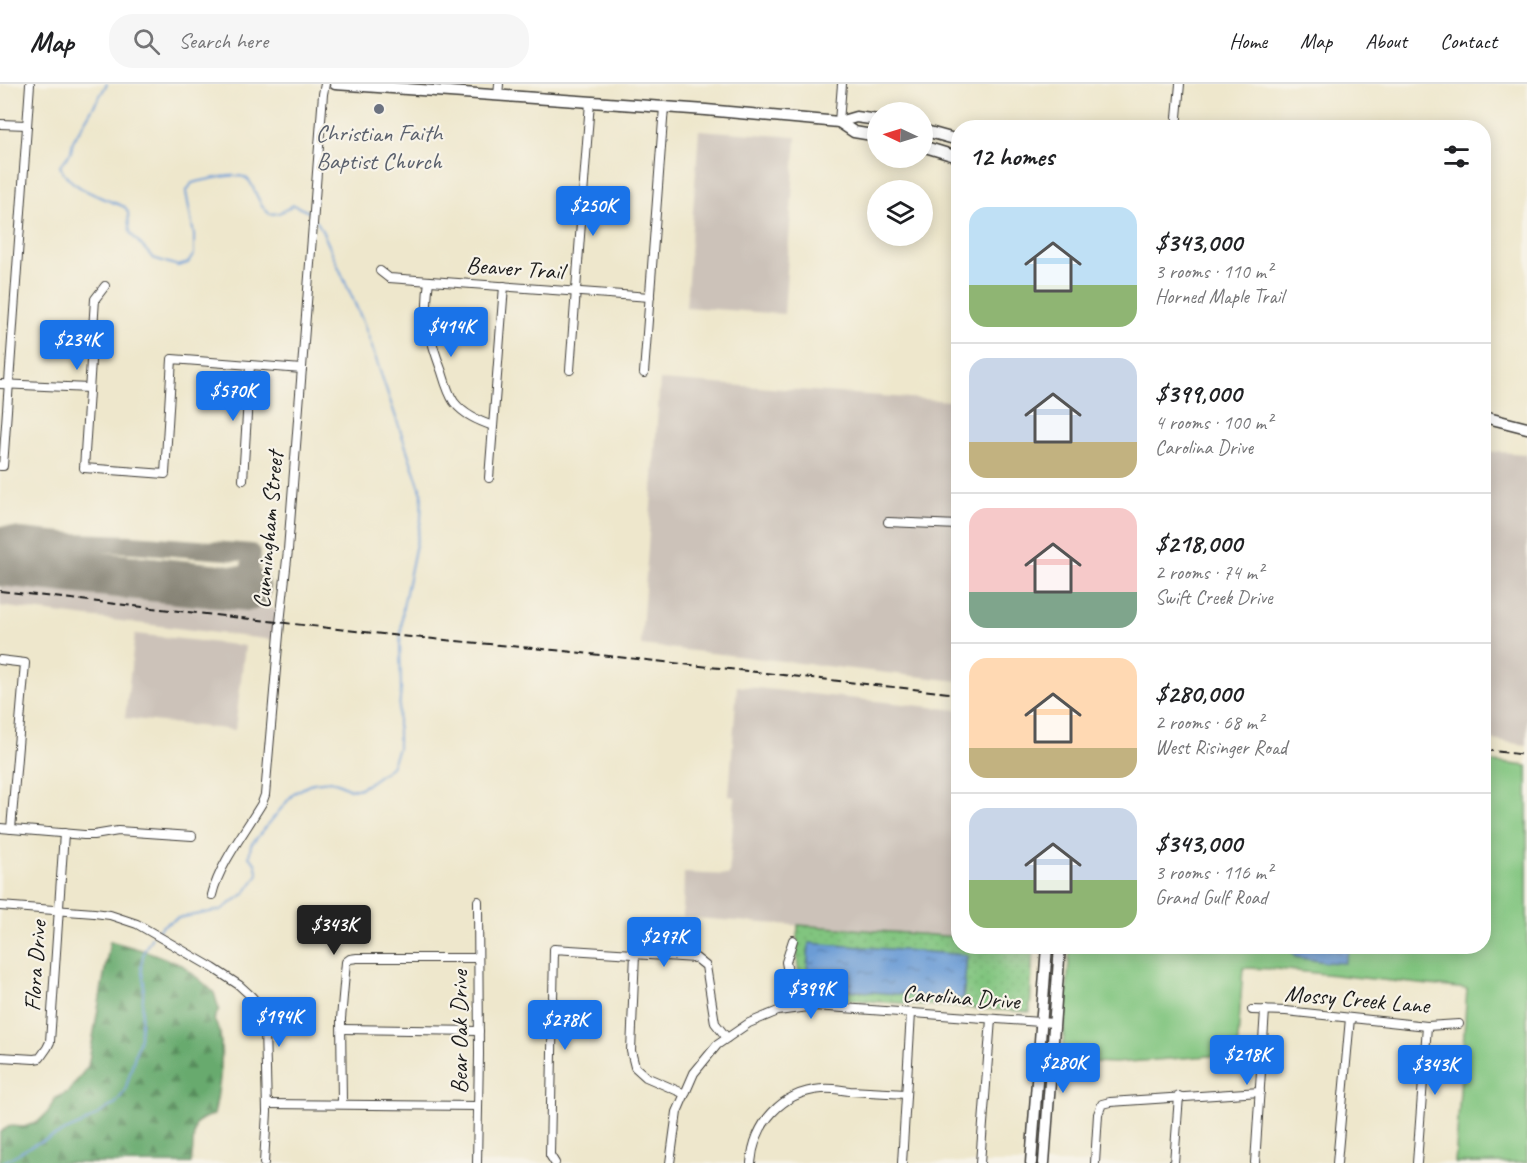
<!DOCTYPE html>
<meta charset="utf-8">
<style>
:root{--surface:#fff;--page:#f6f6f6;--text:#202124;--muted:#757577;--line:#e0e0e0;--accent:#1a73e8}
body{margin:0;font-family:Caveat,sans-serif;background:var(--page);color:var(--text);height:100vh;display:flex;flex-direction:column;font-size:22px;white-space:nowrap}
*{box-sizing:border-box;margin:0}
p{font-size:20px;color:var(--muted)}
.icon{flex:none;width:33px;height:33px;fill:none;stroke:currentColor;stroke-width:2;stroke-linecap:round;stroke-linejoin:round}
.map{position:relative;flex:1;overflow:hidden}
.side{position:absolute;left:951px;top:36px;width:540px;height:834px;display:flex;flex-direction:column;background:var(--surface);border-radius:24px;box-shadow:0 3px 15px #0003}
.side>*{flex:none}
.needle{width:39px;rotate:274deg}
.controls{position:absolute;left:867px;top:18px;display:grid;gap:12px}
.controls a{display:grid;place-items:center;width:66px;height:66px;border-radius:50%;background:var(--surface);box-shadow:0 3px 15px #0003;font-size:30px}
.price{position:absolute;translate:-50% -51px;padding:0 14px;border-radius:6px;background:var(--accent);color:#fff;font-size:20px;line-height:39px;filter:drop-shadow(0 2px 3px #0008)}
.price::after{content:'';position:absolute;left:50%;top:36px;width:18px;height:14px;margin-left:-9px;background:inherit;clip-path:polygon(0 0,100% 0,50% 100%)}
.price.selected{background:#222;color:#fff}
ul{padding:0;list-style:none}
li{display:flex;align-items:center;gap:18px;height:150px;padding:0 18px}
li+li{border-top:2px solid var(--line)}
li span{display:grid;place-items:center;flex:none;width:168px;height:120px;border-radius:18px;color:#555}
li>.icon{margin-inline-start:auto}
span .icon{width:72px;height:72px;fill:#fffc;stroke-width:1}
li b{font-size:26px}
h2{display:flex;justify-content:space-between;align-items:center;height:72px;padding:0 18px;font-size:26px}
header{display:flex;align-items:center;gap:36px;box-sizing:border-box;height:84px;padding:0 30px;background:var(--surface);border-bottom:2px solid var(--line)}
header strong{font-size:28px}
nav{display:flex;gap:33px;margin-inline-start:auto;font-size:21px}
.search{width:420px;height:54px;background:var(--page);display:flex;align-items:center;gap:15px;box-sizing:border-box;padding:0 21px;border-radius:24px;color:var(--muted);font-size:22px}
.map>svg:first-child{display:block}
.industrial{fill:#ccc2b9}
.green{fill:#81c57f;stroke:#4e704e;stroke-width:1.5}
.forest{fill:url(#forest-firs);stroke:#426345;stroke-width:1.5}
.park{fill:url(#park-dots);stroke:#4e704e;stroke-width:1.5}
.water{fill:url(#water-ripples);stroke:#445c78;stroke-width:1.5}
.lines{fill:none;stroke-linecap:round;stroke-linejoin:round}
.stream{stroke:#6c9cd5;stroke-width:2}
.taxiway{stroke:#858274;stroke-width:18}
.runway{stroke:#858274;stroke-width:44}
.minor-casing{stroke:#3c3a36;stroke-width:10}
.major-casing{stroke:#3c3a36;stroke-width:13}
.minor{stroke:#fff;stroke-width:8}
.major{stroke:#fff;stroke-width:10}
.rail{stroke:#1c1c1c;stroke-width:2;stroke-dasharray:9 4.5;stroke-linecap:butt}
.worship-dot{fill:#6b7280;stroke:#f7f3e8;stroke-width:2}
.labels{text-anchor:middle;stroke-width:4.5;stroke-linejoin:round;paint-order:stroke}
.worship-label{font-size:24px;fill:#5b616d;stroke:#f7f3e8}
.street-label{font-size:24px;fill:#1c1c1c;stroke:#f7f3e8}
</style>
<header>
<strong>Map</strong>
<div class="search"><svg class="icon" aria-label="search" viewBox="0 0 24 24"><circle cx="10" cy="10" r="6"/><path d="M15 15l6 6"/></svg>Search here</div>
<nav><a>Home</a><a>Map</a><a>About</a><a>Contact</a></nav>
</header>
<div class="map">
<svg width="1527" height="1079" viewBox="0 0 1527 1079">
<defs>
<pattern id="forest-firs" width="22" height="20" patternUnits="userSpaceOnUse" patternTransform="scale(1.5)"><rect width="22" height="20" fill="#68aa6e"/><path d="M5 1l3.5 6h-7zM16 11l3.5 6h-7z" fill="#558a5a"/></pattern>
<pattern id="park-dots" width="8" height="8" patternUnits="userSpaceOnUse" patternTransform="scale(1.5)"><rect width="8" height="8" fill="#81c57f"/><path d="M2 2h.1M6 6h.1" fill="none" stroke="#6fa96d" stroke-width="1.8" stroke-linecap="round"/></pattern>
<pattern id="water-ripples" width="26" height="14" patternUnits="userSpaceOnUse" patternTransform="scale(1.5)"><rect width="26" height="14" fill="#6c9cd5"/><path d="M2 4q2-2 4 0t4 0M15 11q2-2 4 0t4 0" fill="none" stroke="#587eac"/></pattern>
</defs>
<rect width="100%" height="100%" fill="#f7f3e8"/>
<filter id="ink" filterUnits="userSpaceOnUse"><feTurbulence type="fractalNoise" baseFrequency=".0167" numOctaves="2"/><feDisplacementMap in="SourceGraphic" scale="12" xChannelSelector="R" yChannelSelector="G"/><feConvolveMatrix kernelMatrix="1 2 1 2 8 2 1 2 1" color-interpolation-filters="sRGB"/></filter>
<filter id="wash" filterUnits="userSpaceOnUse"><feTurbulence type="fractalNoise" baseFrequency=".008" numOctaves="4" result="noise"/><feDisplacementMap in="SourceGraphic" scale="24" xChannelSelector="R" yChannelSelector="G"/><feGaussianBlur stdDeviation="1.35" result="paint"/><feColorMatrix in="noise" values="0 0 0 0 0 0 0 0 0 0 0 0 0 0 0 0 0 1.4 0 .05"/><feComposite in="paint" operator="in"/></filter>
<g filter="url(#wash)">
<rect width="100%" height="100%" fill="#eee7cc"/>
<g class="industrial">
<path d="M699,46L796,53L784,230L686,223Z"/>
<path d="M958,220V597L641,561L660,296L951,317Z"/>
<path d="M1484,367L1527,370V661L1484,655Z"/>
<path d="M0,496L278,525L274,556L0,522Z"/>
<path d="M135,550L245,562L235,646L125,634Z"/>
<path d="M737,602L958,626V853L683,833L684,789L729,791L735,713L729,712Z"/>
</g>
<path class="green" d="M1484,677L1527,682V1079H1455L1467,905L1277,885L1243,884L1237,970L1115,979L1062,977L1070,863L1484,862Z"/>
<path class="forest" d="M110,857L149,868L182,881L207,902L214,909L219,925L214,936C216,940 219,945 220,949C224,975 219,1007 214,1031L204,1034L196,1039C192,1052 194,1066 191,1079H0V1048L10,1042L24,1043L38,1038L48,1028L55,1014L68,1008L88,982Z"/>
<path class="park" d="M798,841L958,853V862L1033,863L1030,928L823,914L802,915C797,890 796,866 798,841Z"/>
<g class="water">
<path d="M809,859L967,871L963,915L806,903Z"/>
<path d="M1291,863V862L1350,863L1345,879L1325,878L1295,873L1291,867Z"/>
</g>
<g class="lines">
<g class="stream">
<path d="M107,0L73,57L71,68L60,82C67,104 106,115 125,123L128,128L129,143L131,150L153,174L178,182L188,179L194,170V151L186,108L192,99C206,96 230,89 244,93C251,96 252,102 255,108C266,131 270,137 293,121L309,128"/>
<path d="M156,848L164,841L178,834L221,826L244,810L258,791L255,779L249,773L251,761L294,709L313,699L330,697L338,699L350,705H358L366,701L391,683L398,664V635L401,605L400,561L403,523L421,436L422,410L364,240L322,146L316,136"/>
<path d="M2,1079L31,1062L84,1039L116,1019L125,1007L140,953L144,899L141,883L144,867L152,853"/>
</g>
<g class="taxiway">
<path d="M0,451L73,458L132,460L252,469L247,505"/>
<path d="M12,481L14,452"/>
</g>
<path class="runway" d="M0,480L249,505"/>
</g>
</g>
<g filter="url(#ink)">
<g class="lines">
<defs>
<g id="minor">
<path d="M498,12L499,0"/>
<path d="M839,38L842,0"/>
<path d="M0,40L27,41"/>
<path d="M1176,44L1180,0"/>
<path d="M380,187L389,194L650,213"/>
<path d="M429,197C427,211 426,225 428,239C430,255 436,272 442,288C445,298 448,309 454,318C464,331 479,337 493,342"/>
<path d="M105,202L95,215L84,384L165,390L172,275L302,285"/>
<path d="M570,286L590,18"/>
<path d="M644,289L664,23"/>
<path d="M0,300L89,304"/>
<path d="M0,382H3L4,369L30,0"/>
<path d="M489,394L504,202"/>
<path d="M243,396L250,281"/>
<path d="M888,438L958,441"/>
<path d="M0,576L25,579L11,745"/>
<path d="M0,744L84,751H94L118,747L192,752"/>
<path d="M212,811C219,781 246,746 262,719L265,711L280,539L288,466L323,10L325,0"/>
<path d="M0,822L94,829L110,831L137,840L213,884L239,901L252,913L261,924L265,943L267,1028L264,1079"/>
<path d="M793,856L786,878L795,924"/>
<path d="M635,869L631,967L635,983L646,993L685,1010"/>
<path d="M1252,926L1286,927L1427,942L1459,940"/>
<path d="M342,945L479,947"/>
<path d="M0,973L34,975L40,974L47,964L50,958L64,749"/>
<path d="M267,1020L478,1022"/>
<path d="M342,1020L341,935L346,878L350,875L357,874H478"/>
<path d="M477,1079L479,970L478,817"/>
<path d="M555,1079L550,1071L554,865L696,874L706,882L715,939L727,954"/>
<path d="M670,1079L677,1028L694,989L717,961L749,939L778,927L815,922L1054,939"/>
<path d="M751,1079C754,1040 781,1008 822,1005C831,1004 841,1006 850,1007C868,1008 887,1009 906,1010"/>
<path d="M902,1079L911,929"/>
<path d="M980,1079L991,935"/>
<path d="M1095,1079L1098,1030L1102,1020L1110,1018L1260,1008"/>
<path d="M1174,1079L1179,1012"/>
<path d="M1255,1079L1265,926"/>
<path d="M1337,1079L1350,934"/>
<path d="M1417,1079L1427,942"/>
</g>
<g id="major">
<path d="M335,0L706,26L839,38L856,33L878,36"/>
<path d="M839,38L854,48L878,52"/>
<path d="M922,46L958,56"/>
<path d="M922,62L958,73"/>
<path d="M1484,333L1527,344"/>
<path d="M1031,1079L1047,862"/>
<path d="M1044,1079L1060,862"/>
</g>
</defs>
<use href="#minor" class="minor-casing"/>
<use href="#major" class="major-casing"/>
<use href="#minor" class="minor"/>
<use href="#major" class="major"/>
<g class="rail">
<path d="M0,507L401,552L554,566L958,610"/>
<path d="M1484,666L1527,671"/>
</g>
</g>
</g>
<circle class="worship-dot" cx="379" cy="25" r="6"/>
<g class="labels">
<g class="worship-label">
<text x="379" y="57">Christian Faith<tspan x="379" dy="28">Baptist Church</tspan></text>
</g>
<g class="street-label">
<text transform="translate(515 184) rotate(4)" y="8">Beaver Trail</text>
<text transform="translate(268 446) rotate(-85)" y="8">Cunningham Street</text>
<text transform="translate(35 882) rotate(-86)" y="8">Flora Drive</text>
<text transform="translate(961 913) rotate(4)" y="8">Carolina Drive</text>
<text transform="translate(1357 915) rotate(5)" y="8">Mossy Creek Lane</text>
<text transform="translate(459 948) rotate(-90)" y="8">Bear Oak Drive</text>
</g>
</g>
</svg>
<div class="controls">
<a><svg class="needle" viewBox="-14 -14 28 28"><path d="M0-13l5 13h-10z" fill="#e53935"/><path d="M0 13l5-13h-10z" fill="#757577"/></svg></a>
<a><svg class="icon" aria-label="layers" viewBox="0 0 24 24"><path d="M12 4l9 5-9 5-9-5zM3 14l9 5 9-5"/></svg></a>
</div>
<b class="price" style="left:593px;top:153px">$250K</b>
<b class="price" style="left:451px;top:274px">$414K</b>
<b class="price" style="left:77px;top:287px">$234K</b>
<b class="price" style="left:233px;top:338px">$570K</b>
<b class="price selected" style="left:334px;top:872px">$343K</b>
<b class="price" style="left:664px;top:884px">$297K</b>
<b class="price" style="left:811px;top:936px">$399K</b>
<b class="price" style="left:279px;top:964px">$194K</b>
<b class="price" style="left:565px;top:967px">$278K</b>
<b class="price" style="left:1247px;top:1002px">$218K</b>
<b class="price" style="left:1063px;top:1010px">$280K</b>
<b class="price" style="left:1435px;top:1012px">$343K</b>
<section class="side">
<h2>12 homes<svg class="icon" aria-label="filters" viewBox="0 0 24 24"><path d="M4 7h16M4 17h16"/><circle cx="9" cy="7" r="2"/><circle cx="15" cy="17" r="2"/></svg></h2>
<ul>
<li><span style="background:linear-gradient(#bfe0f5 65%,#8fb573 0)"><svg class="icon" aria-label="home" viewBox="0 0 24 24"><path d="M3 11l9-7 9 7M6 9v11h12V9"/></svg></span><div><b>$343,000</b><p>3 rooms · 110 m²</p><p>Horned Maple Trail</p></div></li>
<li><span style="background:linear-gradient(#c9d6e8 70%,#c2b280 0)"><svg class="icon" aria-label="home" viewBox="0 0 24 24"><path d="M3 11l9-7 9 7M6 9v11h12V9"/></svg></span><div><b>$399,000</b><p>4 rooms · 100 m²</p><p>Carolina Drive</p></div></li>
<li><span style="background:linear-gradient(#f6c9c9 70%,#7fa58c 0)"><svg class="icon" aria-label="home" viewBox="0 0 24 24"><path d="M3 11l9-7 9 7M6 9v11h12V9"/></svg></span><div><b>$218,000</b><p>2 rooms · 74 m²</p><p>Swift Creek Drive</p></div></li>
<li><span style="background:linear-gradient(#ffd9b3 75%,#c2b280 0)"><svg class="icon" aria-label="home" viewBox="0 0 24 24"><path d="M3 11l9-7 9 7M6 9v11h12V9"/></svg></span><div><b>$280,000</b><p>2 rooms · 68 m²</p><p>West Risinger Road</p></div></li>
<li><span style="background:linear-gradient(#c9d6e8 60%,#8fb573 0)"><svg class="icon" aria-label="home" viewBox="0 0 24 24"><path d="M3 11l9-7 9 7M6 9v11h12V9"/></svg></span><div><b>$343,000</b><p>3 rooms · 116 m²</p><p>Grand Gulf Road</p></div></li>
</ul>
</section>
</div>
